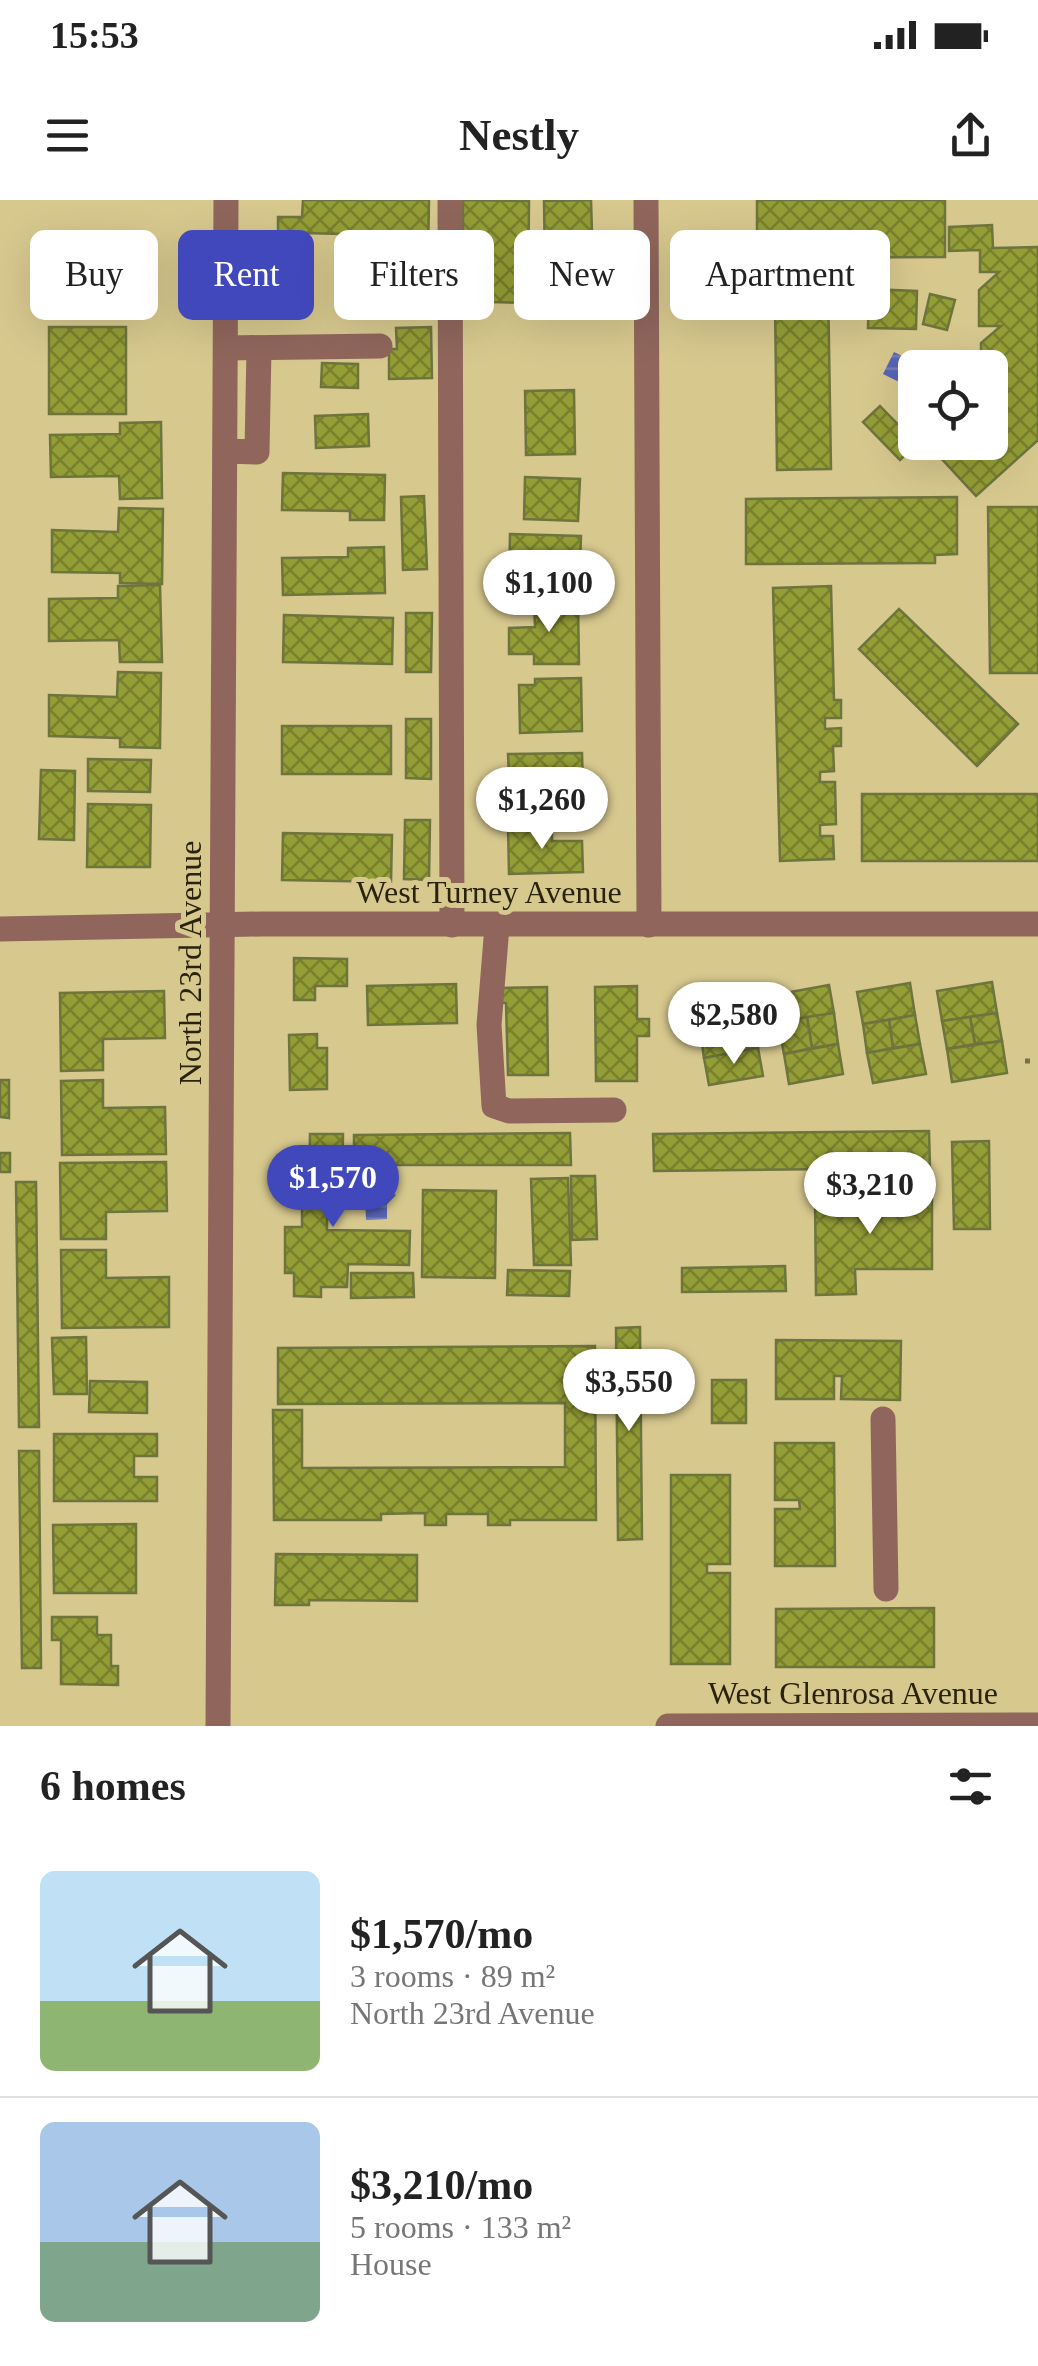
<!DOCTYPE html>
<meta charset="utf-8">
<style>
:root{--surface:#fff;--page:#f2f2f2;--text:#222;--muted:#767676;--line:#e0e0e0;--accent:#4148bc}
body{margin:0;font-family:Georgia,serif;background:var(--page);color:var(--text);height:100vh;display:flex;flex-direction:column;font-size:38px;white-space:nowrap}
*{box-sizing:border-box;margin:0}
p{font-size:32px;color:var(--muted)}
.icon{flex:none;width:55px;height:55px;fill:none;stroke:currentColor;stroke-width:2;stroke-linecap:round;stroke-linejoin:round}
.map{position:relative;height:1526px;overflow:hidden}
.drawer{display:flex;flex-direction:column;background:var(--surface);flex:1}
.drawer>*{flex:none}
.guide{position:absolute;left:30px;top:30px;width:980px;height:90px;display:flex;gap:20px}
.fabs{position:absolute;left:898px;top:150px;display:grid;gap:20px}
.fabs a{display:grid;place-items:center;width:110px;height:110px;border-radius:15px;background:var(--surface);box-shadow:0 10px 40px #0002;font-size:50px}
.price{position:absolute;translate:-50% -85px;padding:0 22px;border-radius:35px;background:#fff;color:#222;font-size:32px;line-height:65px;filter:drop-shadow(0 2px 5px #0008)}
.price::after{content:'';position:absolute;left:50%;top:60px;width:30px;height:22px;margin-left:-15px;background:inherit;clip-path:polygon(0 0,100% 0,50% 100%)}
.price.on{background:var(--accent);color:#fff}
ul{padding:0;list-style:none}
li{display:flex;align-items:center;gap:30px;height:250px;padding:0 40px}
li+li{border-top:2px solid var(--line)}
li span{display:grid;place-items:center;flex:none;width:280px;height:200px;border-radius:15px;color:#555}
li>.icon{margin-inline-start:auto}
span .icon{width:120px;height:120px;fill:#fffc;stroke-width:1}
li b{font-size:42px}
h2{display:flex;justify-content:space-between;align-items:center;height:120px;padding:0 40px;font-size:42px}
.pill{padding:0 35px;border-radius:15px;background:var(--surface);box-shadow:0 10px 40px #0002;font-size:35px;line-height:90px}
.pill.on{background:var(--accent);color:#fff}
.status{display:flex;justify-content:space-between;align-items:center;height:70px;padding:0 50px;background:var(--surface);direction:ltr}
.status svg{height:28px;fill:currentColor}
header{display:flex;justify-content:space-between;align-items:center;height:130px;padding:0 40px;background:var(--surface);font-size:45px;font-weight:700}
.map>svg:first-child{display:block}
.water{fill:url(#water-rules)}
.building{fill:url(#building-cross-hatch);stroke:#6e743e;stroke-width:2.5}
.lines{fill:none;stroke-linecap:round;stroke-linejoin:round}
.path{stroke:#7a7048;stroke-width:5;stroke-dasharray:5 8;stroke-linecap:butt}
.minor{stroke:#90665c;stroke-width:25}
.labels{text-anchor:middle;stroke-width:10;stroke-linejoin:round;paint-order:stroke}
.street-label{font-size:32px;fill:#29230c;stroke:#d7c88e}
</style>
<div class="status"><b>15:53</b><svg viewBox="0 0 49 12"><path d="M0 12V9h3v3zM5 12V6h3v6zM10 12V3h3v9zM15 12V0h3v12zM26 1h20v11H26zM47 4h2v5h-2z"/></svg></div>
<header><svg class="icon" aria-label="menu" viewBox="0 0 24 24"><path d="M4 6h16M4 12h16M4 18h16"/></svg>Nestly<svg class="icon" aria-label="share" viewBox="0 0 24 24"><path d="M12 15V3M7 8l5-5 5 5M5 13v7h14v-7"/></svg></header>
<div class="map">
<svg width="1038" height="1526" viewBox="0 0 1038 1526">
<defs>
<pattern id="water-rules" width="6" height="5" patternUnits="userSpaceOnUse" patternTransform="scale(2.5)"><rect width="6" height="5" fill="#5865b6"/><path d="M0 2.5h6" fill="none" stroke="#777fb6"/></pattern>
<pattern id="building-cross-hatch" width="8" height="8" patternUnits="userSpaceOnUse" patternTransform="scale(2.5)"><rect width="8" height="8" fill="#949e36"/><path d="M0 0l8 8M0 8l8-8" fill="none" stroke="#79802c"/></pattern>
</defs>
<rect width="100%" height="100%" fill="#d7c88e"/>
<g class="water">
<path d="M894,152L925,167L915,168V190L883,174Z"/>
<path d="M377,982L396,995L387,1004V1019L366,1020L365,997Z"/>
</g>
<g class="building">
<path d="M303,0H429L428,56H383L384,35L303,33V50L278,49V17H302Z"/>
<path d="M463,0L529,1L528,103L490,102L491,45L463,44Z"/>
<path d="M591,0L593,66H545L544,1Z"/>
<path d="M757,0H945V57L757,58Z"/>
<path d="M992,25L993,48L1038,47V240L976,296L940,257L948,242H990V220L993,222L990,218V190L998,183L990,180V168H981V143L1001,126H979V90L999,72H980V50L949,51V27Z"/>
<path d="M338,75H381L380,111H337Z"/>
<path d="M828,82L831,269L777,270L775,99H781L780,83Z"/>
<path d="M869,89L917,91L916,129L868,128Z"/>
<path d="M930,94L955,100L947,130L923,124Z"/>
<rect x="49" y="127" width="77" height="87"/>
<path d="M431,127L432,178L389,179V149H397L396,128Z"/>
<path d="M322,163L358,164V188L321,187Z"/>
<path d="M574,190L575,254L526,255L525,191Z"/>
<path d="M880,206L917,244L900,260L863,222Z"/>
<path d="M368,214L369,246L316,248L315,216Z"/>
<path d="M161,222L162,298L120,299L119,276L51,277L50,235L120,234V223Z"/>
<path d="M283,273L385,275L384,320H350V311L282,310Z"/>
<path d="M525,277L580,279L578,321L524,319Z"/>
<path d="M424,296L427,369L403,370L401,297Z"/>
<path d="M957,297V354L935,355V363L746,364V299Z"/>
<path d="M988,307H1038V473H990Z"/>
<path d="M119,308L163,309L162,384L120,383V373L52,372V330L118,332Z"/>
<path d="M510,334L581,336L580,364L561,363V385L509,383Z"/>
<path d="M384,347L385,393L283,395L282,358L348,357V348Z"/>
<path d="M160,385L162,462H120L119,440L49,441V399L118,398V386Z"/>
<path d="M831,386L834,500H841V518H825V529L841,528V546H833L834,571L820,572V582H835L836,624L820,625V636H833L834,659L780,661L773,388Z"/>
<path d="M534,404H578L579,464H534V454H509V428L535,427Z"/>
<path d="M899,409L1018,524L977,566L859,449Z"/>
<path d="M406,413H432L431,472H406Z"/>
<path d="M284,415L393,418L392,464L283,462Z"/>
<path d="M118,472L161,473L160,548L120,547V538L49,536V495L117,497Z"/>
<path d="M581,478L582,531L520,533L519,485H535V479Z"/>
<path d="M406,519H431V579L406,578Z"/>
<rect x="282" y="526" width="109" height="48"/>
<path d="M582,553L583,586H551V601H496V576H509L508,554Z"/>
<path d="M88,559L151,560L150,592L88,591Z"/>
<path d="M41,570L75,571L74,640L39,639Z"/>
<rect x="862" y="594" width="176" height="67"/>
<path d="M88,604L151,605L150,667H87Z"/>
<path d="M405,620H430L429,680L404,679Z"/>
<path d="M552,625V641H582L583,672L509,674L508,626Z"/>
<path d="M283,633L392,635L391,682L282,680Z"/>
<path d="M294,758L347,759V786H315V800H294Z"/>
<path d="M992,782L997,813L942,821L937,791Z"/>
<path d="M910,783L915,815L863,824L857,792Z"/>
<path d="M456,784L457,823L368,825L367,786Z"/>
<path d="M748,784L752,814L699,823L693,792Z"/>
<path d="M829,785L834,813L778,823L774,795Z"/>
<path d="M637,786V819H649V836H637V881H596L595,787Z"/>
<path d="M547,787L548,875H508L506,803H495L494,788Z"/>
<path d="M164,791L165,838L103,839V870L61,871L60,793Z"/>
<path d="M834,813L838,844L812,848L807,817Z"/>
<path d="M997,813L1002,841L975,844L970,817Z"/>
<path d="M752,814L758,848L731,853L725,818Z"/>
<path d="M915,815L920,844L893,848L889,820Z"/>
<path d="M807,817L812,848L784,854L778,823Z"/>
<path d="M970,817L975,844L947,849L942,821Z"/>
<path d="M725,818L731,853L704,858L699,823Z"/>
<path d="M889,820L893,848L867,853L863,824Z"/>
<path d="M317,834V848H327V889L290,890L289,835Z"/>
<path d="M1002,841L1007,873L952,882L947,849Z"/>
<path d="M838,844L843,874L789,884L784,854Z"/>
<path d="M920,844L926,874L873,883L867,853Z"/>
<path d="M758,848L763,876L709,885L704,858Z"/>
<path d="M0,880H9V918L0,917Z"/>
<path d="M103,880V908L165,907L166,954L62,955L61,881Z"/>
<path d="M929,931L930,968L654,971L653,934Z"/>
<path d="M570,933L571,965H354V935Z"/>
<path d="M310,934H343L342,997H327V1030L410,1031L409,1065L348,1064L347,1087H321V1097L294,1096V1073H285V1027H302V996H309Z"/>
<path d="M989,941L990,1029H954L952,942Z"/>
<rect x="0" y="953" width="10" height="19"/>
<path d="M166,962L167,1011L106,1012V1039H61L60,963Z"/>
<path d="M571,976H595L597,1039L572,1040Z"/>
<path d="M568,978L571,1065H534L531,979Z"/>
<path d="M16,982H36L39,1227H19Z"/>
<path d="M423,990L496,991L495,1078L422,1077Z"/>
<path d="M932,995V1069H855L856,1094L816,1095L815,996Z"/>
<path d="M61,1050H106V1078L169,1077V1127L62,1128Z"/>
<path d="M785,1066L786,1091L682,1092V1068Z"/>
<path d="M508,1070L570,1071L569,1096L507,1095Z"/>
<path d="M351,1073H413L414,1097L351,1098Z"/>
<path d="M640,1127L642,1339L618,1340L616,1128Z"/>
<path d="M86,1137L87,1194H54L52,1138Z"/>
<path d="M776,1140L901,1141L900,1200L841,1199L842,1176H834V1199H776Z"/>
<path d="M595,1146L596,1320H510V1325H488V1314H446V1325H425V1313L381,1314V1320H274L273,1210H302V1268L565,1267V1203L278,1204V1148Z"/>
<rect x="712" y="1180" width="34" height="43"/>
<path d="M90,1181L147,1182V1213L89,1212Z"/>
<path d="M54,1234H157V1256H134V1277H157V1301H54Z"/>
<path d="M775,1243H834L835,1366H775V1309H800L799,1300H775Z"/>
<path d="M19,1251H39L41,1468H22Z"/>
<path d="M671,1275H730V1364H707V1373H730V1464H671Z"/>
<path d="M136,1324V1393H54L53,1325Z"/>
<path d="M276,1354L417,1355V1401L309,1400V1405H275Z"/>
<path d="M934,1408V1467H776V1409Z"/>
<path d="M52,1417H97V1435H111V1466H118V1485L61,1484V1440H52Z"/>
</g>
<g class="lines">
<path class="path" d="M1025,861H1038"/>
<g class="minor">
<path d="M450,0L452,725"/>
<path d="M646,0L649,725"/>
<path d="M226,148L380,146"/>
<path d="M225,251L257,252L259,148"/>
<path d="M497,726L489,825L494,906L509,911L614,910"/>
<path d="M0,729L261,724H1038"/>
<path d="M883,1219L886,1389"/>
<path d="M218,1526L226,0"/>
<path d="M668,1526L1038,1525"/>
</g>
</g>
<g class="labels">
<g class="street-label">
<text x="489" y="703">West Turney Avenue</text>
<text transform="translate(190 763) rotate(-90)" y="11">North 23rd Avenue</text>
<text x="853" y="1504">West Glenrosa Avenue</text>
</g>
</g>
</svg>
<div class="fabs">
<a><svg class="icon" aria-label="locate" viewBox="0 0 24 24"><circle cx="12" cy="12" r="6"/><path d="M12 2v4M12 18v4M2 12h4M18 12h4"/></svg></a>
</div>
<b class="price" style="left:549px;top:435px">$1,100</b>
<b class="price" style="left:542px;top:652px">$1,260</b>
<b class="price" style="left:734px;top:867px">$2,580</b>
<b class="price on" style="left:333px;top:1030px">$1,570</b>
<b class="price" style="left:870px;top:1037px">$3,210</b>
<b class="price" style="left:629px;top:1234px">$3,550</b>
<div class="guide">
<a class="pill">Buy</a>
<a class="pill on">Rent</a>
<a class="pill">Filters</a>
<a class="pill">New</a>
<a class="pill">Apartment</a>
</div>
</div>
<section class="drawer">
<h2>6 homes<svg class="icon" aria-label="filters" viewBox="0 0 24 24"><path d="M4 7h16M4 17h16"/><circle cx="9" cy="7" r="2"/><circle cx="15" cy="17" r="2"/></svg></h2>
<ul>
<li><span style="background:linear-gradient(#bfe0f5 65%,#8fb573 0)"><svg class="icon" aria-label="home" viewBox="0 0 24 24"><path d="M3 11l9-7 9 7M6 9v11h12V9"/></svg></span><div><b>$1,570/mo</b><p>3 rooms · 89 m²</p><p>North 23rd Avenue</p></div></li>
<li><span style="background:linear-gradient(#a9c7e8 60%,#7fa58c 0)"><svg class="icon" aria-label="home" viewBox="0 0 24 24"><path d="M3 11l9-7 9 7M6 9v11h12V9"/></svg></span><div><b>$3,210/mo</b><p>5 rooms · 133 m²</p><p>House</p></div></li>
</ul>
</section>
